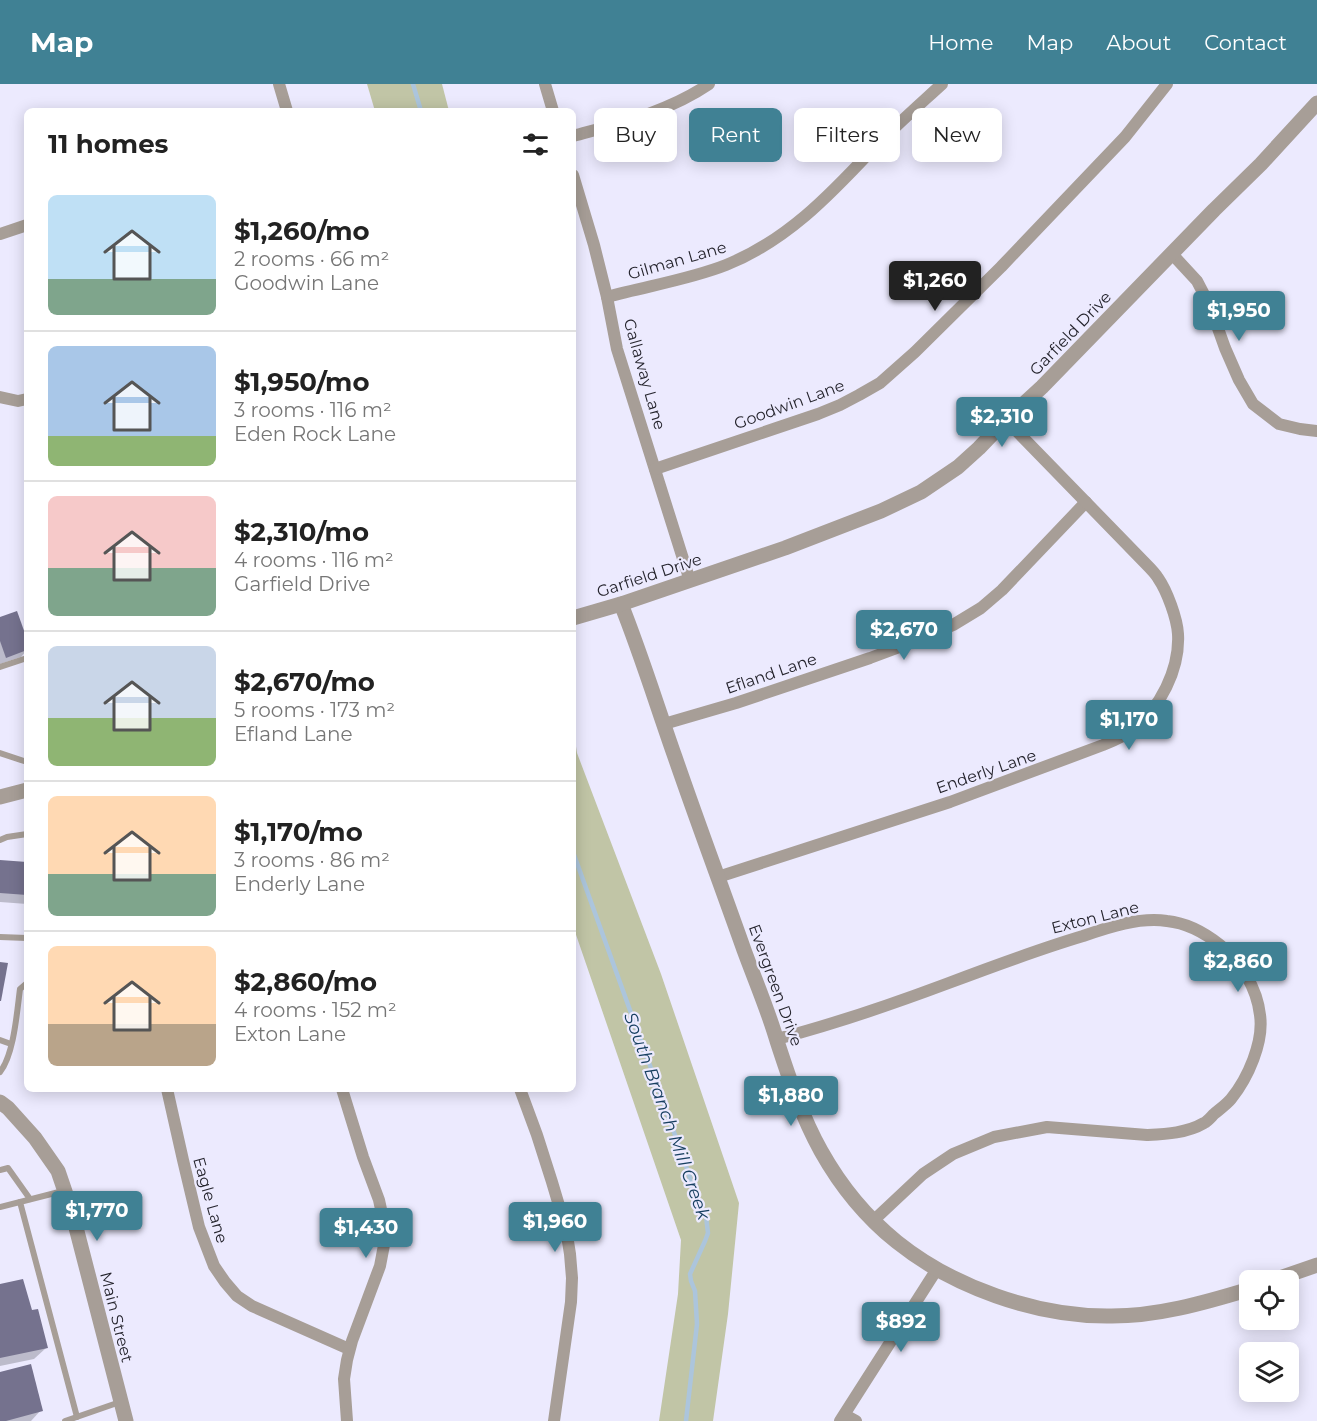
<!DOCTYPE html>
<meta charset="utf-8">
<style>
:root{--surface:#fff;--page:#f2f2f2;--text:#222;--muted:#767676;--line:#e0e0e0;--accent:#408194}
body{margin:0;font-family:Montserrat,sans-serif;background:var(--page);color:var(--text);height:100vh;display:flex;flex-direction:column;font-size:22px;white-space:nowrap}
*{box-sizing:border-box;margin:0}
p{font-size:20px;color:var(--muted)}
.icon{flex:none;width:33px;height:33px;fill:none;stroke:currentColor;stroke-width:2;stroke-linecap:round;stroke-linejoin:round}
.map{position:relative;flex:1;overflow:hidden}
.details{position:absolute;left:24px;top:24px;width:552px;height:984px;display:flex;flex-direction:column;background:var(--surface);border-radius:9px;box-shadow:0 3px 15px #0003}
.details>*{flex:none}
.banner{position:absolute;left:594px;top:24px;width:570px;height:54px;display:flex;gap:12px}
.tools{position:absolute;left:1239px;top:1186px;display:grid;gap:12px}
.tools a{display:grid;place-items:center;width:60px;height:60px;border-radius:9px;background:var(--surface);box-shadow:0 3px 15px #0003;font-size:30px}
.price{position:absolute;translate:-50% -51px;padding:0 14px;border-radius:6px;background:var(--accent);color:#fff;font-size:20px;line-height:39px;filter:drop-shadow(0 2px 3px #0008)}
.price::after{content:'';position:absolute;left:50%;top:36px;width:18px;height:14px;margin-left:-9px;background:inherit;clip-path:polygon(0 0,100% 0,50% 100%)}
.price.selected{background:#222;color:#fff}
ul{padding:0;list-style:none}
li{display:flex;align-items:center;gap:18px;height:150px;padding:0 24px}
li+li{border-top:2px solid var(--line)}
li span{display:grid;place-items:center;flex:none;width:168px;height:120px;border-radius:9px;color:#555}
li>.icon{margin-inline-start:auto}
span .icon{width:72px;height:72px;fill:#fffc;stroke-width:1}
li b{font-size:26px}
h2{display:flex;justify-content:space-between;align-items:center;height:72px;padding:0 24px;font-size:26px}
.chip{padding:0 21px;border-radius:9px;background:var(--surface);box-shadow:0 3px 15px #0003;font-size:21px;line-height:54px}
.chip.selected{background:var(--accent);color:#fff}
header{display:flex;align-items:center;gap:36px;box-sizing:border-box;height:84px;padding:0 30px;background:var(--accent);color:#fff}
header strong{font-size:28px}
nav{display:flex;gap:33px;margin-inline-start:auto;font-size:21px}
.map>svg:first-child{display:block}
.green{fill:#c1c5a6}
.shadow{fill:#0003}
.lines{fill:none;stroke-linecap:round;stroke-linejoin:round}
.stream{stroke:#acc5dc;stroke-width:4.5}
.building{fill:#75728e}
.service{stroke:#a79e97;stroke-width:6}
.minor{stroke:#a79e97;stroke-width:12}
.tertiary{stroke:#a79e97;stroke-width:15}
.labels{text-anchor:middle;stroke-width:4.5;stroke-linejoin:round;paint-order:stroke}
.street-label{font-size:16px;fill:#25242d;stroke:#eceafe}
.water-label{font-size:18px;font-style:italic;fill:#173f60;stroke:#eceafe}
</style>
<header>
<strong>Map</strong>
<nav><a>Home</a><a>Map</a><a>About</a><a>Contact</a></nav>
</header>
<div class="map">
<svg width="1317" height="1337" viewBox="0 0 1317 1337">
<rect width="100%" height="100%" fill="#eceafe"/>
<g class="green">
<path d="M367,0H442L449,27H375Z"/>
<path d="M573,643L577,669L661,890L739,1119L728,1230L713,1337H659L678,1210L681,1156L573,842Z"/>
</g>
<g class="shadow">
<path d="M0,535L27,559V566L21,573L0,580Z"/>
<path d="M0,777L27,779V820L0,818Z"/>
<path d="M0,1202L31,1228L46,1264L34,1275L0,1282Z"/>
<path d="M0,1290L41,1326L31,1337H0Z"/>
</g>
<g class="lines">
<g class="stream">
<path d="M413,0L421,27"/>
<path d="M573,768L684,1076L690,1094L692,1106L706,1132L707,1141L708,1149L705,1157L690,1190L691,1197L695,1207L697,1240L686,1337"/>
</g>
</g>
<g class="building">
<path d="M17,527L27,555V566L6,574L0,557V533Z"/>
<path d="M0,776L27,778V811L0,809Z"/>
<path d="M0,878L8,879L1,917H0Z"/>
<path d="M23,1195L32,1226L38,1225L48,1264L0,1274V1200Z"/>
<path d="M31,1280L43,1327L6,1337H0V1288Z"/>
</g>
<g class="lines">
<g class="service">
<path d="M0,583L27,574"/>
<path d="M0,669L27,678"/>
<path d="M0,756L7,753L27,750"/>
<path d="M0,853L27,854"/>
<path d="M0,956L11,960"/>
<path d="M0,988C14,971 17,927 20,905L27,899"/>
<path d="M0,1086L8,1084L30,1115"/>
<path d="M20,1118L77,1333"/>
<path d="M0,1123L63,1107"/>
<path d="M65,1337L120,1318"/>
</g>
<g class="minor">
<path d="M279,0L287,27"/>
<path d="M545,0L553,27"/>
<path d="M573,52C620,39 668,28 709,0"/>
<path d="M573,91L594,161L607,213L617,265L690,497"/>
<path d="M0,150L27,141"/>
<path d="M1172,170L1197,197L1210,222L1225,264L1239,296L1253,320L1279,340L1300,345L1317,347"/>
<path d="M607,213C646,202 688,196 726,181C786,157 829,112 872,66C894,43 918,22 942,0"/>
<path d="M0,313L18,317L27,315"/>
<path d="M655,385L818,330L840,321L859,311L880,299L915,268L1001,183L1125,53L1167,0"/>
<path d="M664,640L736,619L870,574L921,555L953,541L981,524L1002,506L1086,418"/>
<path d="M718,793L950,718L1103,661C1113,657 1123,653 1132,646C1160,625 1180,585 1178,550C1177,534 1167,507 1158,494C1155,489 1150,484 1146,480L1006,336"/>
<path d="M777,955C834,940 890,921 946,900C991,883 1036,866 1083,852C1109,843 1139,833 1167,837C1187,839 1205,849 1220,861C1241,878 1257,904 1260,931C1264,958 1248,994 1231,1015C1227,1020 1220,1025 1214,1030C1211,1033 1208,1037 1204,1039C1187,1049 1166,1050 1147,1051L1047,1043L994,1053L953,1070L923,1090L874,1136"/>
<path d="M167,1005L183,1076L199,1143L214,1182L225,1198L237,1212L252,1222L349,1265"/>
<path d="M342,1005L363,1073L379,1116L384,1139V1161L380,1182L352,1257L347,1276L344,1295L347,1337"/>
<path d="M520,1005L537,1051L552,1098L566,1145L570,1170L572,1194L571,1218L554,1337"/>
<path d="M845,1331L856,1337"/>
<path d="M840,1337L937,1185"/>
</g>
<g class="tertiary">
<path d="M621,520C641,570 657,622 675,673C697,737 721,801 744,866C755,896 768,926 777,957C789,994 802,1033 821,1067C840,1101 867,1134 897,1158C953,1203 1035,1232 1107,1232C1155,1233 1204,1219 1250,1205"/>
<path d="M573,534L621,520L785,464L881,427L921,408L958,383L979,364L1001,341L1042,303L1214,126L1261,80L1317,19"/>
<path d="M0,713L27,706"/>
<path d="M0,1018L8,1024L35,1054L58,1087L72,1128L126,1337"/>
<path d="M1271,1197L1317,1181"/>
</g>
</g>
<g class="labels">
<g class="street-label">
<text transform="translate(677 176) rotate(-16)" y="6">Gilman Lane</text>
<text transform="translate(1070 249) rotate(-46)" y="6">Garfield Drive</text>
<text transform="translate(645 290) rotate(74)" y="6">Gallaway Lane</text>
<text transform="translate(789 320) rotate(-20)" y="6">Goodwin Lane</text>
<text transform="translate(649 491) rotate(-18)" y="6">Garfield Drive</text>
<text transform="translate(771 589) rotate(-19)" y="6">Efland Lane</text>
<text transform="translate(986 687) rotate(-19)" y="6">Enderly Lane</text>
<text transform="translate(1095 833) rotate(-14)" y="6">Exton Lane</text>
<text transform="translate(776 901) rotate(70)" y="6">Evergreen Drive</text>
<text transform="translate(211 1116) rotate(74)" y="6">Eagle Lane</text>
<text transform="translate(117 1233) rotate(76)" y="6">Main Street</text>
</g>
<g class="water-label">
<text transform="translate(667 1032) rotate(70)" y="6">South Branch Mill Creek</text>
</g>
</g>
</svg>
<div class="tools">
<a><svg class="icon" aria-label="locate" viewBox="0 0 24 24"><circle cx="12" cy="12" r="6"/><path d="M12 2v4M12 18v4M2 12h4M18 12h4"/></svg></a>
<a><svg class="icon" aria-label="layers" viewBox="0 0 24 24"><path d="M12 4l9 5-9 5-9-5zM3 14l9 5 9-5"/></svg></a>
</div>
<b class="price selected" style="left:935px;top:228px">$1,260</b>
<b class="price" style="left:1239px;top:258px">$1,950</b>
<b class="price" style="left:1002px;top:364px">$2,310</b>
<b class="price" style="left:904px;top:577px">$2,670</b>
<b class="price" style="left:1129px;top:667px">$1,170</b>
<b class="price" style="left:1238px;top:909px">$2,860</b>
<b class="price" style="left:791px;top:1043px">$1,880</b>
<b class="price" style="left:97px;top:1158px">$1,770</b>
<b class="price" style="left:555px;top:1169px">$1,960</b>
<b class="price" style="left:366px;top:1175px">$1,430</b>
<b class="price" style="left:901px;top:1269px">$892</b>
<div class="banner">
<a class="chip">Buy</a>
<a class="chip selected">Rent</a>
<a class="chip">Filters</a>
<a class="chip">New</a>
</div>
<section class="details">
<h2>11 homes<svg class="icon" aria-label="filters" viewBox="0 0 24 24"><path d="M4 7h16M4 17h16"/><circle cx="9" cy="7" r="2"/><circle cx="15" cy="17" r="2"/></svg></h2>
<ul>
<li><span style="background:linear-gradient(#bfe0f5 70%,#7fa58c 0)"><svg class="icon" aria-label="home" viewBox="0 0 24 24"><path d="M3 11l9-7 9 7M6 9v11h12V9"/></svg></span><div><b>$1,260/mo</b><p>2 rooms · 66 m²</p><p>Goodwin Lane</p></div></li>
<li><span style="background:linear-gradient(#a9c7e8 75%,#8fb573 0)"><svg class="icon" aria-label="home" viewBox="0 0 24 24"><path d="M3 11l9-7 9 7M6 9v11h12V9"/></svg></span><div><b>$1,950/mo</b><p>3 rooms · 116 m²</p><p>Eden Rock Lane</p></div></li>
<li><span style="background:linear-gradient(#f6c9c9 60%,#7fa58c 0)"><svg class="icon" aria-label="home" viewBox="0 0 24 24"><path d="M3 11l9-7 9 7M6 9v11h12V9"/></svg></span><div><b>$2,310/mo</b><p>4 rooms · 116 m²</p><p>Garfield Drive</p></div></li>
<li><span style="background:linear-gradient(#c9d6e8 60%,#8fb573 0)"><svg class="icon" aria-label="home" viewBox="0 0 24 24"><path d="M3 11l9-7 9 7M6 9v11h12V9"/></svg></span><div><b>$2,670/mo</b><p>5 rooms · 173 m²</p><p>Efland Lane</p></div></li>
<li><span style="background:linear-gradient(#ffd9b3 65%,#7fa58c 0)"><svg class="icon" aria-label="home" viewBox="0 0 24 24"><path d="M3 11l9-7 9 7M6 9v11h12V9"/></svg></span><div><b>$1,170/mo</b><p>3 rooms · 86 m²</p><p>Enderly Lane</p></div></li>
<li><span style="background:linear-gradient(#ffd9b3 65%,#b9a48a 0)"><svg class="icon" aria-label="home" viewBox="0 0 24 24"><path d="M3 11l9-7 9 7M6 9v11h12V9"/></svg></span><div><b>$2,860/mo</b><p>4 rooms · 152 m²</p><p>Exton Lane</p></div></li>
</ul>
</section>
</div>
